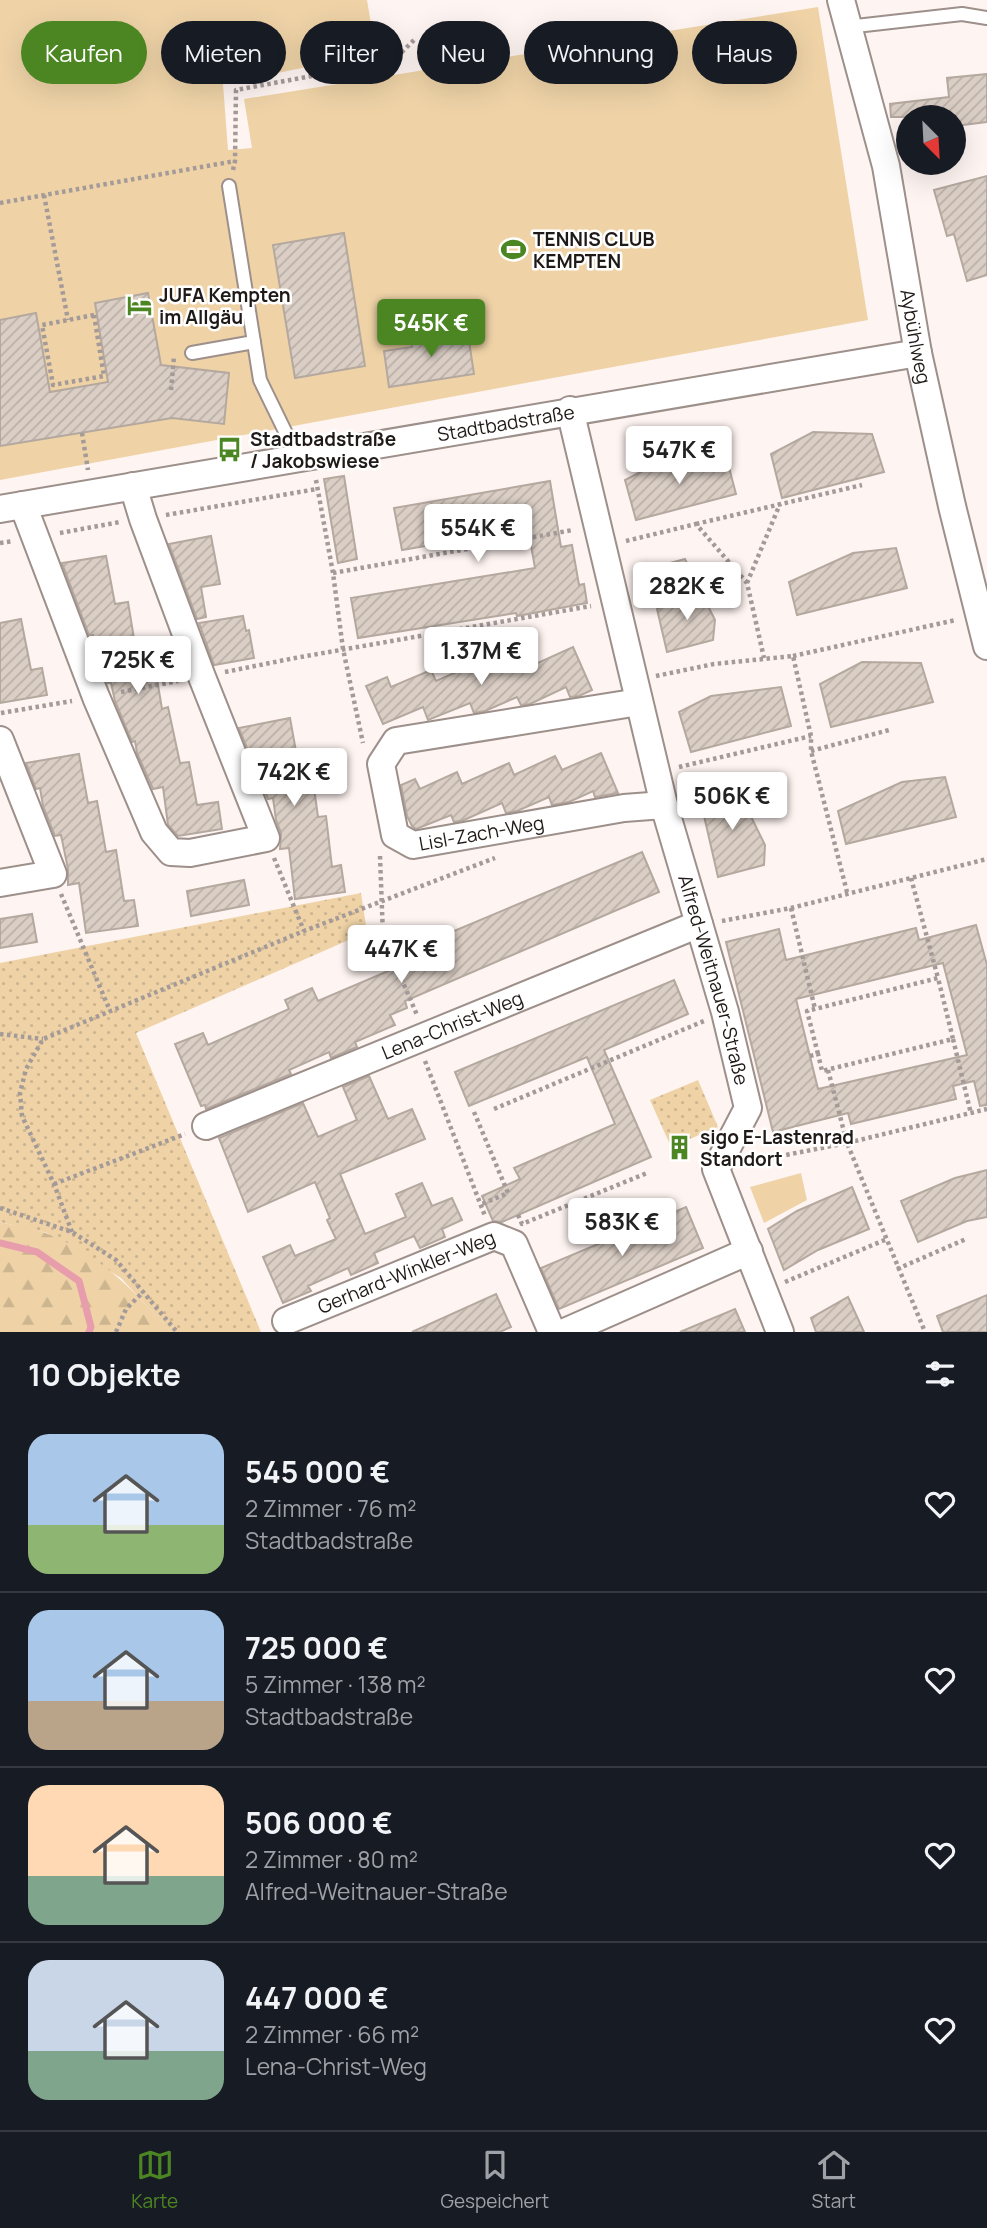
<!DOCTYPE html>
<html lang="de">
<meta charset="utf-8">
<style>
:root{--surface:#171b24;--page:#20242c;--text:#f1f3f6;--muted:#9ea1a6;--line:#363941;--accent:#4c8622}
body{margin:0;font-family:Manrope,sans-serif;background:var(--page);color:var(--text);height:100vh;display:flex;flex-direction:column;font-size:26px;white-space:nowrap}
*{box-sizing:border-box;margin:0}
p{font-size:23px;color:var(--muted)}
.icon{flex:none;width:38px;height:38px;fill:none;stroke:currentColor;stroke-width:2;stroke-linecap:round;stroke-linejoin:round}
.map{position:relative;height:1332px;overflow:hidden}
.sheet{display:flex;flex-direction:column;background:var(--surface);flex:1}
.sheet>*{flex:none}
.banner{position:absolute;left:21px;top:21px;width:945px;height:63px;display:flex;gap:14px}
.needle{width:46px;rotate:156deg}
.buttons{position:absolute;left:896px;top:105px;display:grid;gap:14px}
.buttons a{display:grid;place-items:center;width:70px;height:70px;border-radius:50%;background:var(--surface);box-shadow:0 7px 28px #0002;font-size:35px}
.price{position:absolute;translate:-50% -60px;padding:0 16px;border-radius:7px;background:#fff;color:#222;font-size:23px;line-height:46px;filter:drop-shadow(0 2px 4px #0008)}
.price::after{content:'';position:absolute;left:50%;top:42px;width:21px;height:16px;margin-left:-10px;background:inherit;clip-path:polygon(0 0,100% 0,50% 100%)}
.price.on{background:var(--accent);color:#fff}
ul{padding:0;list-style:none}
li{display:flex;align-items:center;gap:21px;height:175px;padding:0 28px}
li+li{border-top:2px solid var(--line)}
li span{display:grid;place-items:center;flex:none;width:196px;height:140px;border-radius:21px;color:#555}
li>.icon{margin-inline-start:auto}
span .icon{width:84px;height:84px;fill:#fffc;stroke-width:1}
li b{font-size:30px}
h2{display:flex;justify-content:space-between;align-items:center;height:84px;padding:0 28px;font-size:30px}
.pill{padding:0 24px;border-radius:32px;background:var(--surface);box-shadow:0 7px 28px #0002;font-size:24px;line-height:63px}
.pill.on{background:var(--accent);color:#fff}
.tab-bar{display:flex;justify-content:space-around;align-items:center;height:98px;border-top:2px solid var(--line);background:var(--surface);font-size:19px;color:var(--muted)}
.tab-bar a{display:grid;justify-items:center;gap:4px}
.tab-bar .on{color:var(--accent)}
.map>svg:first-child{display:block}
.grass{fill:url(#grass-dots)}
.forest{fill:url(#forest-firs)}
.park{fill:#efd3a7}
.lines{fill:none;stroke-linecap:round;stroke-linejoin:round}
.stream{stroke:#e79dac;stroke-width:7}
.building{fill:url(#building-hatch);stroke:#b4a89f;stroke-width:2;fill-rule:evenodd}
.lane-casing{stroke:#9d8f8a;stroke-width:16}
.street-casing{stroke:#9d8f8a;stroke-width:30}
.path{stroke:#a49b99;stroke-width:4.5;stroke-dasharray:3.5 3.5;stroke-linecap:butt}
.lane{stroke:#fff;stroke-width:12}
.street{stroke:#fff;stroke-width:26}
.labels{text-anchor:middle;stroke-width:5;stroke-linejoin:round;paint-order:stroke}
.poi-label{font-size:19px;font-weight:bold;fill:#1f1917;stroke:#fff;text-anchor:start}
.street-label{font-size:19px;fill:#1f1917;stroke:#fff}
</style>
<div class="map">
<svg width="987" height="1332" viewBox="0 0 987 1332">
<defs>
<pattern id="grass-dots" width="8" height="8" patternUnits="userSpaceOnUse" patternTransform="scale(1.75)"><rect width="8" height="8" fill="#efd3a7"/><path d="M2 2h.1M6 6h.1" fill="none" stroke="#ccb58f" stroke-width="1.8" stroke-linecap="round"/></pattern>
<pattern id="forest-firs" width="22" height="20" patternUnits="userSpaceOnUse" patternTransform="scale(1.75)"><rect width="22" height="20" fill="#efd3a7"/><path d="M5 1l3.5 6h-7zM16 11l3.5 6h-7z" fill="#ccb58f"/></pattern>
<pattern id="building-hatch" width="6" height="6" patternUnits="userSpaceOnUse" patternTransform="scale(1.75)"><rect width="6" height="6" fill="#dacec5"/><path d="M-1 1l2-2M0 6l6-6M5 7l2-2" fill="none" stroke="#bbb0a8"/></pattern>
</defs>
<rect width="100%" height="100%" fill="#fef4f1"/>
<g class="grass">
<path d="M361,893L367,932L136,1033L261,1332H171L121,1278L47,1233L0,1222V963Z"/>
<path d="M698,1080L718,1127L671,1147L650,1100Z"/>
</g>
<path class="forest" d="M0,1222C16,1226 33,1228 48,1234C101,1255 134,1291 171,1332H0Z"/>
<g class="park">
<path d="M0,0H367L376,53L223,84L228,150L252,148L244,99L818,7L868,320L0,480Z"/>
<path d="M801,1173L807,1200L764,1223L750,1187Z"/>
</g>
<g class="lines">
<path class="stream" d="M0,1243L37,1252L79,1281L91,1327L89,1332"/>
</g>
<g class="building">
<path d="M987,74V122L954,126V117H891L890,104L949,97L947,78Z"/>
<path d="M987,176V275L967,281L954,234L947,236L934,190Z"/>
<path d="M344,233L365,366L295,378L273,245Z"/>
<path d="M148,293L161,365L229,373L224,424L172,418L0,446V320L36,313L50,392L108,382L95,303Z"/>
<path d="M467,328L474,374L389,387L384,351L412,347L410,337Z"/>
<path d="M813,432L872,434L884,472L782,498L771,454Z"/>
<path d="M726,456L736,494L636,520L625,480L656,464Z"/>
<path d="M344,476L357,559L338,563L324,479Z"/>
<path d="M550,481L561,547L572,545L579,585L584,584L587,603L517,616L516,613L358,638L351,598L535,568L528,528L402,550L394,508Z"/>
<path d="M211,536L220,584L201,587L206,617L197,619L169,544Z"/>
<path d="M896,548L907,588L797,615L789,582L853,553Z"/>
<path d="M106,556L115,604L128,602L136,651L152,649L162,709L168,707L180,763L189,762L197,805L218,802L222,829L178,836L168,825L163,787L153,789L137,753L135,741L132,742L115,701L111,683H108L96,652L93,635H89L62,563Z"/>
<path d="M685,559L697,584L653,592L648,569Z"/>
<path d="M700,590L715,620L713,640L667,652L657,609Z"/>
<path d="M243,616L246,631L249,630L254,658L214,665L199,623Z"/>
<path d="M21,619L31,670L42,668L47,695L0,703V623Z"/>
<path d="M573,647L592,690L579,696L570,697L566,687L530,704L521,705L517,697L485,711L474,713L470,703L428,720L423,707L383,724L366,686L387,677L391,687L431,670L436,681L477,663L481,674L524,655L529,667Z"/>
<path d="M862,662L921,663L933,702L831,727L820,684Z"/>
<path d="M781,687L791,726L691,752L679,712L711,696Z"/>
<path d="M290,718L299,768L311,766L318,817L326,816L332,867L341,865L345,892L295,899L289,848L280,849L281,833L276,820L273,798L268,799L255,768L253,752L249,753L239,728Z"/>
<path d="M601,753L618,793L595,797L593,791L569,802L552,805L549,797L517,811L506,813L502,803L464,820L454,822L451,815L416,829L412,826L407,816L401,785L415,779L420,789L457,772L462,784L509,763L514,775L555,756L562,770Z"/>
<path d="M79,754L88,803L97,801L106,852L116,850L124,901L134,900L138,926L86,933L79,883L68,885V869L61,835L55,836L43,806L40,788L36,789L26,763Z"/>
<path d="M945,777L956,817L846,844L838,811L902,782Z"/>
<path d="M735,784L765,845L764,865L718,877L699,794Z"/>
<path d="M642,852L659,892L405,1001L407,1008L390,1015L395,1025L355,1042L357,1047L331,1058L329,1052L289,1070L291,1074L206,1109L205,1105L201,1106L175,1044L203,1033L208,1045L289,1009L285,1000L312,988L318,1001L407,963L403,954L428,942Z"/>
<path d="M244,880L249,905L191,916L187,891Z"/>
<path d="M32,914L37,942L0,948V919Z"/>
<path d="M976,925L987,965V1105L980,1106L974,1081L953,1086L956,1099L851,1124L848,1113L773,1132L726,942L779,929L786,960L916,928L919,940ZM943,963L967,1055L818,1089L796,999Z"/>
<path d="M674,980L688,1014L604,1050L651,1157L502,1222L493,1221L482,1196L520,1179L514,1168L615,1124L587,1057L469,1106L455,1072Z"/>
<path d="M369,1076L388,1119L412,1109L425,1139L340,1174L365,1234L406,1217L396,1194L422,1183L432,1206L452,1198L462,1220L442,1229L445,1237L420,1248L414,1236L374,1253L378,1263L351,1275L348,1268L308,1286L311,1291L283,1303L263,1257L290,1245L295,1256L336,1239L327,1220L330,1218L315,1182L248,1212L219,1138L303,1103L318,1137L357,1120L343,1087Z"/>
<path d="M987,1170V1217L967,1221L918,1242L901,1201L955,1178Z"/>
<path d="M852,1187L869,1229L818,1250L784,1270L768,1229L797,1211Z"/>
<path d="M686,1207L703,1248L559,1309L541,1268Z"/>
<path d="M496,1294L511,1327L500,1332H412Z"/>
<path d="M987,1295V1332H943L937,1316Z"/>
<path d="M848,1297L864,1332H816L811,1318Z"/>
<path d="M735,1309L745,1332H680Z"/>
</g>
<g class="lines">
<defs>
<g id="lane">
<path d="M847,27L962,14L987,18"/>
<path d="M229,186L260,380L298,458"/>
<path d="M192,353L254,342"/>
</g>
<g id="street">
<path id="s1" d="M841,0L886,166L918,353L952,506L987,646"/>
<path id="s2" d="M570,410L664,805L725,1012L748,1108L716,1169L780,1332"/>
<path d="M23,505L96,697L154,832L171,852L190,853L266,838L202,677L143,519L133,486"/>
<path id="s3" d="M0,509L918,353"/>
<path id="s4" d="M639,702L396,741L381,764L395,835L413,845L624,808L664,805"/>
<path d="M0,740L53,874L0,883"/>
<path id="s5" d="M206,1126L699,924"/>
<path id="s6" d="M286,1321L494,1236L514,1244L552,1332"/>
<path d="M565,1332L749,1251"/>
</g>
</defs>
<use href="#lane" class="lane-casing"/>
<use href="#street" class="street-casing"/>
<g class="path">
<path d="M233,170L235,161L236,90L393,61L416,38"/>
<path d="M44,195L68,320"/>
<path d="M0,203L235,161"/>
<path d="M94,315L104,376L53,385L42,325Z"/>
<path d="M171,390L174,357"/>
<path d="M82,433L88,470"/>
<path d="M316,480L333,573L343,649L363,743"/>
<path d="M166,515L317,489"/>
<path d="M696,524L862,485"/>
<path d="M60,533L120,522"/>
<path d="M626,541L696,524L747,583L764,658"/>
<path d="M0,543L13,541"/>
<path d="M333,573L573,530"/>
<path d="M747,583L780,504"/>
<path d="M793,656L956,620"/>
<path d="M225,672L295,658L591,606"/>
<path d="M656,676L714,664L793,656L811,736V751L847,892"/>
<path d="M121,692L178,681"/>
<path d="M1,713L72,701"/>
<path d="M811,751L889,730"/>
<path d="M679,767L811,736"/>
<path d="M380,856L383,936L417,1015"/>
<path d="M274,858L304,931"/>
<path d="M911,878L938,978"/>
<path d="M61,894L110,1011"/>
<path d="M791,908L815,1009"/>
<path d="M722,921L791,908L987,859"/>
<path d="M0,1034L43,1039"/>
<path d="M953,1039L971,1114"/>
<path d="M810,1056L818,1054L822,1071L953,1039L938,978L807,1011L818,1054"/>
<path d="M425,1061L485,1216"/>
<path d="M828,1070L847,1143L925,1332"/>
<path d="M494,1109L704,1021"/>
<path d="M474,1112L508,1193L482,1204"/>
<path d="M745,1163L847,1143L987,1109"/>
<path d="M54,1184L185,1134"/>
<path d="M0,1208L72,1232L116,1260L177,1332"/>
<path d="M518,1215L522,1224L647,1173"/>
<path d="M72,1232L54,1184L22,1116L20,1093L26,1069L43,1039L304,931L495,858"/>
<path d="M897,1269L966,1239"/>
<path d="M785,1282L887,1239"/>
<path d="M116,1332L126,1309L143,1292"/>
</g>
<use href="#lane" class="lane"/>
<use href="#street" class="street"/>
</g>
<defs>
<symbol id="stadium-bare" viewBox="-9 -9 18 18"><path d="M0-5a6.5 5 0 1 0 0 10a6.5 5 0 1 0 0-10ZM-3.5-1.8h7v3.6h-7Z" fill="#4c8622" stroke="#fff" stroke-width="2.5" paint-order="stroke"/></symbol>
<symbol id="hotel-bare" viewBox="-9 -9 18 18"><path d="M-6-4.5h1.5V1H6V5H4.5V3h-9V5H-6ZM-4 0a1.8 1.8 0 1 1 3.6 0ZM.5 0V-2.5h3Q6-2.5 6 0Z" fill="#4c8622" stroke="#fff" stroke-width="2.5" paint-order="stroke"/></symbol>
<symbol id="bus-bare" viewBox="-9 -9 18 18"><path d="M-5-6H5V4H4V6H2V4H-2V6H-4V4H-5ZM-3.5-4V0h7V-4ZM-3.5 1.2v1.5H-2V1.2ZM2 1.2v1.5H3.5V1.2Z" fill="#4c8622" stroke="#fff" stroke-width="2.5" paint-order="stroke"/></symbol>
<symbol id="building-bare" viewBox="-9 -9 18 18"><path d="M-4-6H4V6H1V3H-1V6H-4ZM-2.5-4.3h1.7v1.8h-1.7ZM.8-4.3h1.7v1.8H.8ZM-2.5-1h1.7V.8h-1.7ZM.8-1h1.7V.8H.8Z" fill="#4c8622" stroke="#fff" stroke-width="2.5" paint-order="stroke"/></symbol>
</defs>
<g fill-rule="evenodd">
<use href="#stadium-bare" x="496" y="232" width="35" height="35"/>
<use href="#hotel-bare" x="122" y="288" width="35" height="35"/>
<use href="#bus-bare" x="212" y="432" width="35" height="35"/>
<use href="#building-bare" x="662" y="1130" width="35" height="35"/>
</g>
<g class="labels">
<g class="poi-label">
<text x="533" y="246">TENNIS CLUB<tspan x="533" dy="22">KEMPTEN</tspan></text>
<text x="159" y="302">JUFA Kempten<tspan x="159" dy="22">im Allgäu</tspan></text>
<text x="250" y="446">Stadtbadstraße<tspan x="250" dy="22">/ Jakobswiese</tspan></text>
<text x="700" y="1144">sigo E-Lastenrad<tspan x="700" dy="22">Standort</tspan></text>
</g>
<g class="street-label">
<text dy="7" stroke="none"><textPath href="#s1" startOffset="345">Aybühlweg</textPath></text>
<text dy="7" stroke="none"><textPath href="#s3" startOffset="513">Stadtbadstraße</textPath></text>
<text dy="7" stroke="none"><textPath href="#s4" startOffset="436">Lisl-Zach-Weg</textPath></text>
<text dy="7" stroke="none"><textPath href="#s2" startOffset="588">Alfred-Weitnauer-Straße</textPath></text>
<text dy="7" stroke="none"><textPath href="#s5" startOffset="266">Lena-Christ-Weg</textPath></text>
<text dy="7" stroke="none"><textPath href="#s6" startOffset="130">Gerhard-Winkler-Weg</textPath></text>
</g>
</g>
</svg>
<div class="buttons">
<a><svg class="needle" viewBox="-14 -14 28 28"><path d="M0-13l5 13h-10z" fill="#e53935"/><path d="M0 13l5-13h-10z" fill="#9ea1a6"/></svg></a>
</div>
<b class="price on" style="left:431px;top:359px">545K €</b>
<b class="price" style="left:679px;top:486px">547K €</b>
<b class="price" style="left:478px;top:564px">554K €</b>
<b class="price" style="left:687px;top:622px">282K €</b>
<b class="price" style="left:481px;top:687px">1.37M €</b>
<b class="price" style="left:138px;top:696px">725K €</b>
<b class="price" style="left:294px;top:808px">742K €</b>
<b class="price" style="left:732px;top:832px">506K €</b>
<b class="price" style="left:401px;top:985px">447K €</b>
<b class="price" style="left:622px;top:1258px">583K €</b>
<div class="banner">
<a class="pill on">Kaufen</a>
<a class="pill">Mieten</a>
<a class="pill">Filter</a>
<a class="pill">Neu</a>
<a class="pill">Wohnung</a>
<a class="pill">Haus</a>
</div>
</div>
<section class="sheet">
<h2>10 Objekte<svg class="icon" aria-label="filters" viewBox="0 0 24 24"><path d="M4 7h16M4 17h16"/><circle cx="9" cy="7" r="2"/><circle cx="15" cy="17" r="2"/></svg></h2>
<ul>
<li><span style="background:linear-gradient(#a9c7e8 65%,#8fb573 0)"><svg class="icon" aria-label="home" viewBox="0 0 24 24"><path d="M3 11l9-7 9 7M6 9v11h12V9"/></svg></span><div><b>545 000 €</b><p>2 Zimmer · 76 m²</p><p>Stadtbadstraße</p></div><svg class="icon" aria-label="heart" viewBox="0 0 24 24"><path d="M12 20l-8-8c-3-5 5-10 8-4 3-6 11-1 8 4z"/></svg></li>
<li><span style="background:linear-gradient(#a9c7e8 65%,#b9a48a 0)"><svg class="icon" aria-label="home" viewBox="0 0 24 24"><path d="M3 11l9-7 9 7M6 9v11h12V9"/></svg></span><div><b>725 000 €</b><p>5 Zimmer · 138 m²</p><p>Stadtbadstraße</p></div><svg class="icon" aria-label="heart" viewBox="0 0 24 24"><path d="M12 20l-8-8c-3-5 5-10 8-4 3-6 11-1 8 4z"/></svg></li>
<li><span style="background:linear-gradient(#ffd9b3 65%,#7fa58c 0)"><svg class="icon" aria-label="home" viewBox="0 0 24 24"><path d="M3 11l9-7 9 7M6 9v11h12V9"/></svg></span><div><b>506 000 €</b><p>2 Zimmer · 80 m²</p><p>Alfred-Weitnauer-Straße</p></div><svg class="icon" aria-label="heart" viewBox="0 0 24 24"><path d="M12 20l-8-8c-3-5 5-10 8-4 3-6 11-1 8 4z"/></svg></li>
<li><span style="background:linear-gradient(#c9d6e8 65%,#7fa58c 0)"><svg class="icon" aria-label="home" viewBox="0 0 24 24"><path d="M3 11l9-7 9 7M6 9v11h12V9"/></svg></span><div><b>447 000 €</b><p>2 Zimmer · 66 m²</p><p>Lena-Christ-Weg</p></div><svg class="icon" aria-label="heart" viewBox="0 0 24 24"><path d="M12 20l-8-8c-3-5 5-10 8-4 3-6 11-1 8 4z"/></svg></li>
</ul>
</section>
<nav class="tab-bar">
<a class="on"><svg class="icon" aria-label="map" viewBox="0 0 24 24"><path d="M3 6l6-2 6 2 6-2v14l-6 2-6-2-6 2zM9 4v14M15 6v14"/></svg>Karte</a>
<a><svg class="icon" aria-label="saved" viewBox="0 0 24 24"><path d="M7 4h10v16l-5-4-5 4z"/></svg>Gespeichert</a>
<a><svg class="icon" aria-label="home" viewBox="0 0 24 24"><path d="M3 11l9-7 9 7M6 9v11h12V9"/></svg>Start</a>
</nav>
